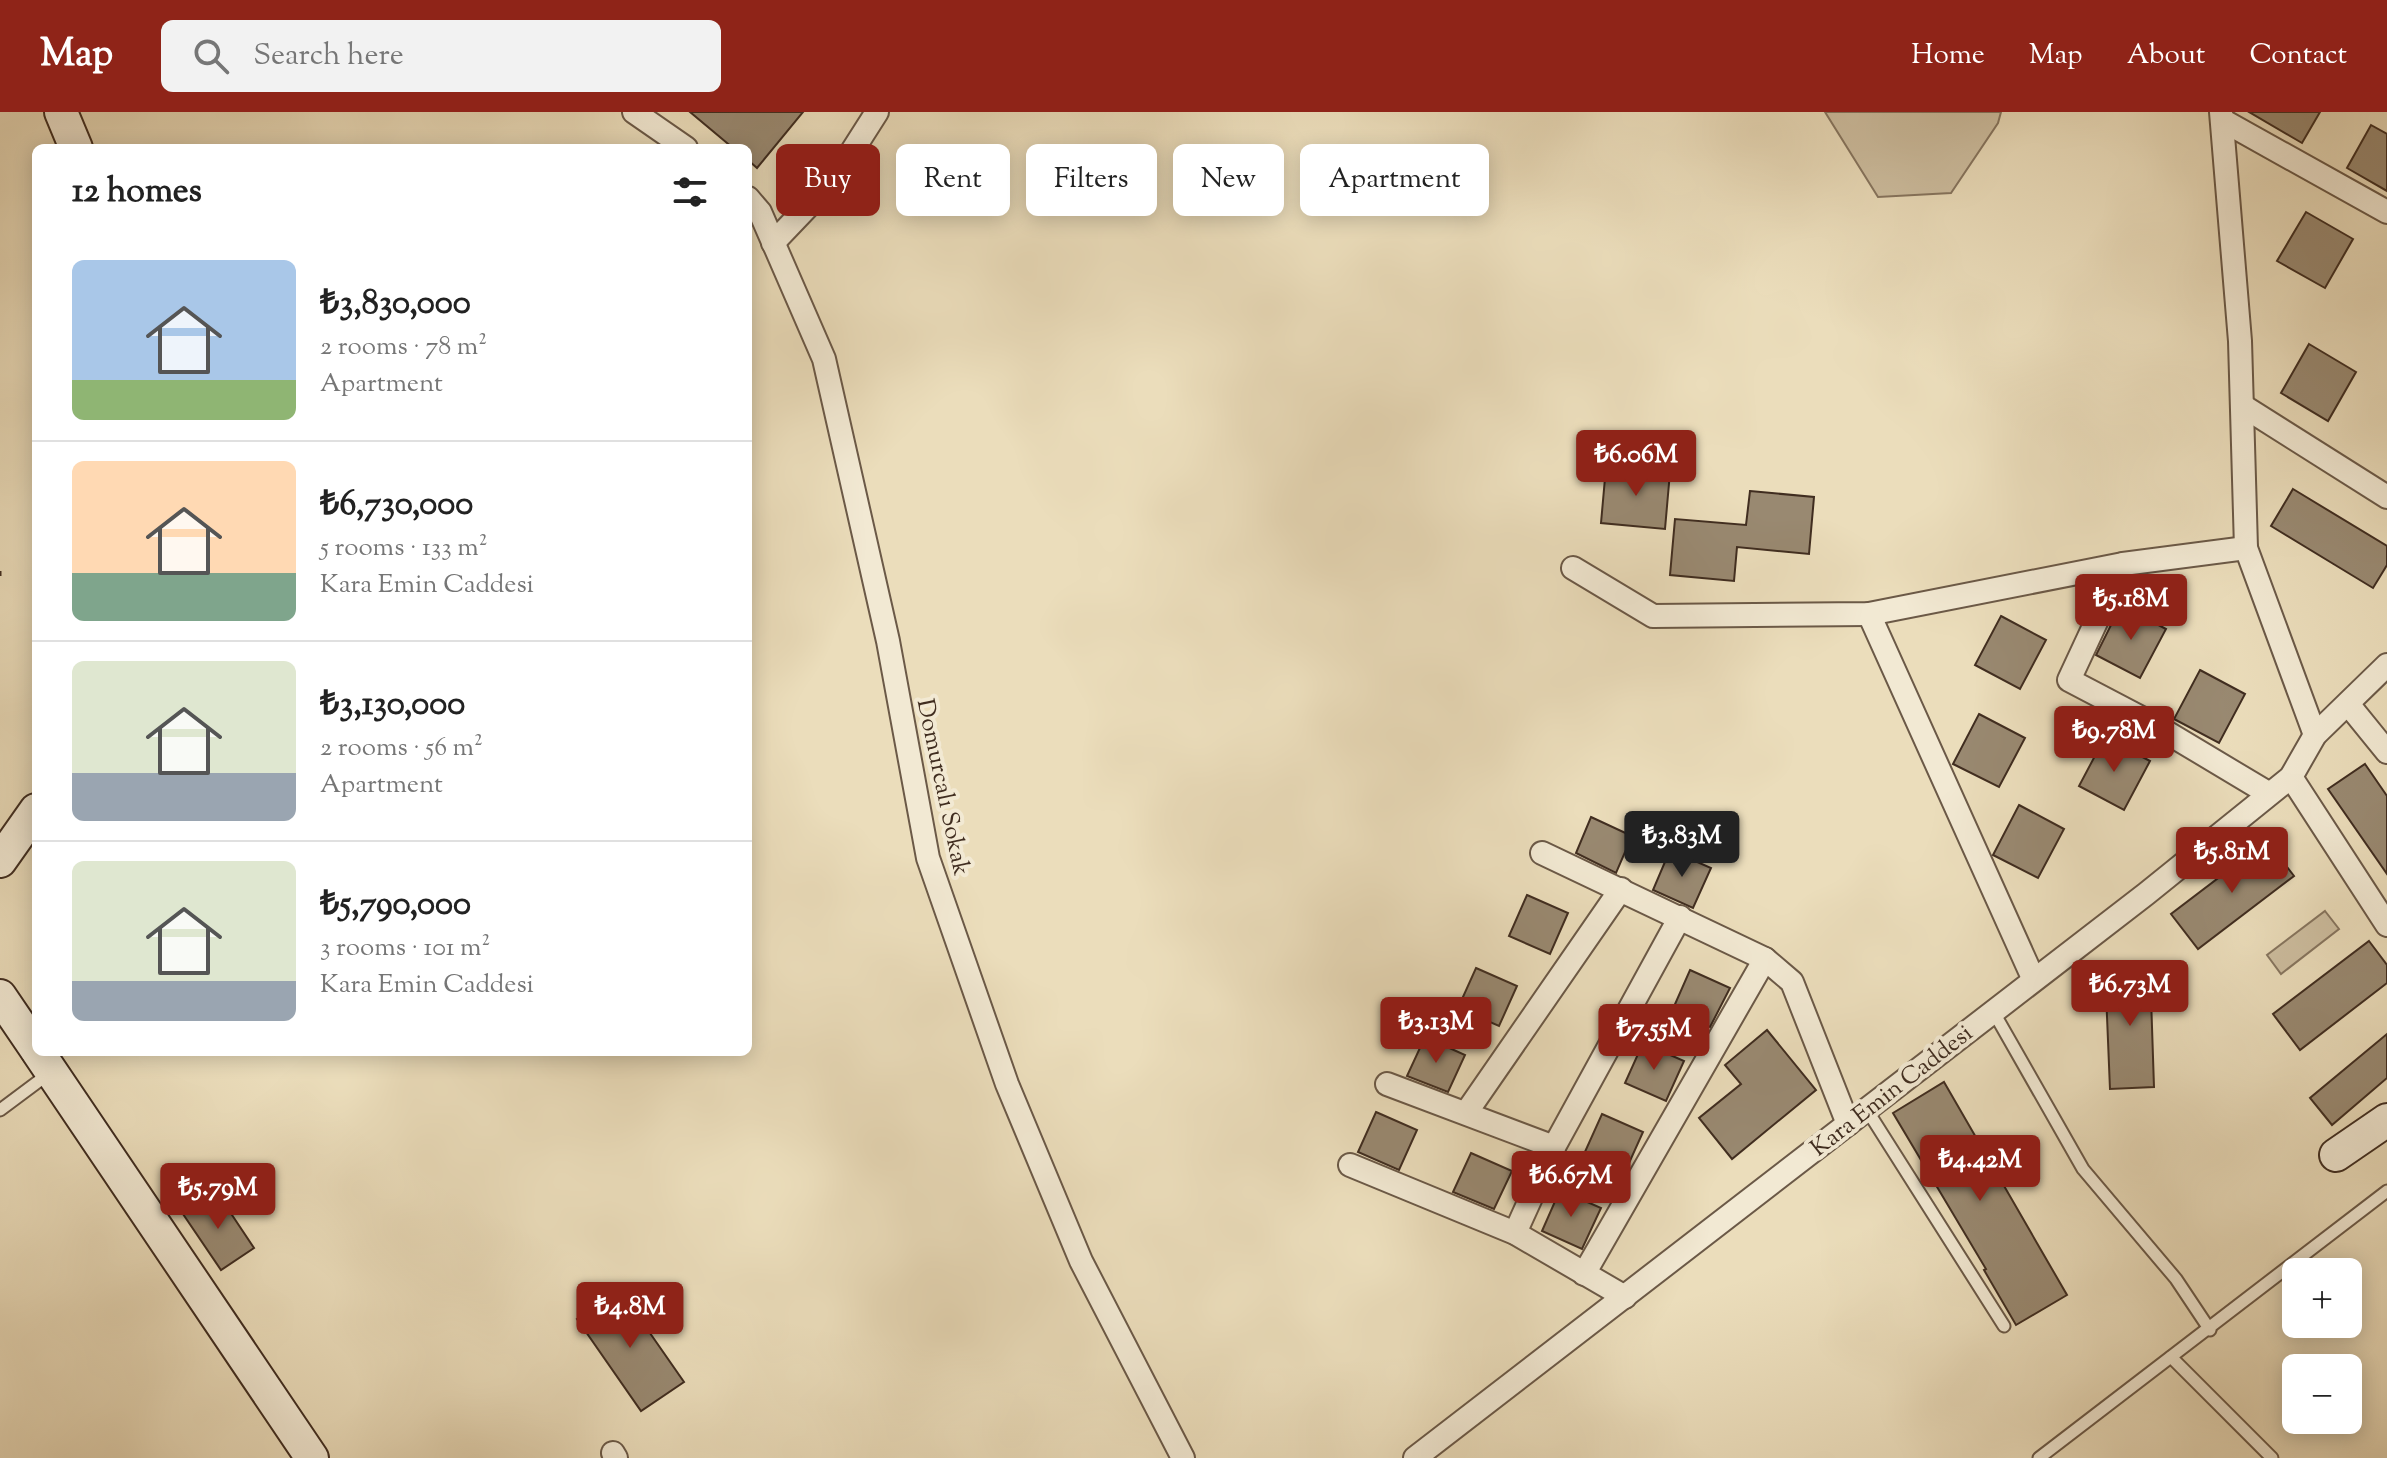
<!DOCTYPE html>
<meta charset="utf-8">
<style>
:root{--surface:#fff;--page:#f2f2f2;--text:#222;--muted:#767676;--line:#e0e0e0;--accent:#8f2418}
body{margin:0;font-family:"Sorts Mill Goudy",serif;background:var(--page);color:var(--text);height:100vh;display:flex;flex-direction:column;font-size:30px;white-space:nowrap}
*{box-sizing:border-box;margin:0}
p{font-size:26px;color:var(--muted)}
.icon{flex:none;width:44px;height:44px;fill:none;stroke:currentColor;stroke-width:2;stroke-linecap:round;stroke-linejoin:round}
.map{position:relative;flex:1;overflow:hidden}
.side{position:absolute;left:32px;top:32px;width:720px;height:912px;display:flex;flex-direction:column;background:var(--surface);border-radius:12px;box-shadow:0 4px 20px #0003}
.side>*{flex:none}
.guide{position:absolute;left:776px;top:32px;width:760px;height:72px;display:flex;gap:16px}
.buttons{position:absolute;left:2282px;top:1146px;display:grid;gap:16px}
.buttons a{display:grid;place-items:center;width:80px;height:80px;border-radius:12px;background:var(--surface);box-shadow:0 4px 20px #0003;font-size:40px}
.price{position:absolute;translate:-50% -68px;padding:0 18px;border-radius:8px;background:var(--accent);color:#fff;font-size:26px;line-height:52px;filter:drop-shadow(0 2px 4px #0008)}
.price::after{content:'';position:absolute;left:50%;top:48px;width:24px;height:18px;margin-left:-12px;background:inherit;clip-path:polygon(0 0,100% 0,50% 100%)}
.price.active{background:#222;color:#fff}
ul{padding:0;list-style:none}
li{display:flex;align-items:center;gap:24px;height:200px;padding:0 40px}
li+li{border-top:2px solid var(--line)}
li span{display:grid;place-items:center;flex:none;width:224px;height:160px;border-radius:12px;color:#555}
li>.icon{margin-inline-start:auto}
span .icon{width:96px;height:96px;fill:#fffc;stroke-width:1}
li b{font-size:34px}
h2{display:flex;justify-content:space-between;align-items:center;height:96px;padding:0 40px;font-size:34px}
.tag{padding:0 28px;border-radius:12px;background:var(--surface);box-shadow:0 4px 20px #0003;font-size:28px;line-height:72px}
.tag.active{background:var(--accent);color:#fff}
header{display:flex;align-items:center;gap:48px;box-sizing:border-box;height:112px;padding:0 40px;background:var(--accent);color:#fff}
header strong{font-size:38px}
nav{display:flex;gap:44px;margin-inline-start:auto;font-size:28px}
.search{width:560px;height:72px;background:var(--page);display:flex;align-items:center;gap:20px;box-sizing:border-box;padding:0 28px;border-radius:12px;color:var(--muted);font-size:30px}
.map>svg:first-child{display:block}
.green{fill:#cebfa1;stroke:#877660;stroke-width:2}
.building{fill:#998971;stroke:#402d20;stroke-width:2}
.lines{fill:none;stroke-linecap:round;stroke-linejoin:round}
.lane-casing{stroke:#6b5947;stroke-width:15}
.street-casing{stroke:#6b5947;stroke-width:26}
.secondary-casing{stroke:#402d20;stroke-width:36}
.path{stroke:#402d20;stroke-width:3;stroke-dasharray:6 4;stroke-linecap:butt}
.lane{stroke:#f2e9d3;stroke-width:11}
.street{stroke:#f2e9d3;stroke-width:22}
.secondary{stroke:#f2e9d3;stroke-width:32}
.labels{text-anchor:middle;stroke-width:8;stroke-linejoin:round;paint-order:stroke}
.street-label{font-size:24px;fill:#402d20;stroke:#f2e9d3}
</style>
<header>
<strong>Map</strong>
<div class="search"><svg class="icon" aria-label="search" viewBox="0 0 24 24"><circle cx="10" cy="10" r="6"/><path d="M15 15l6 6"/></svg>Search here</div>
<nav><a>Home</a><a>Map</a><a>About</a><a>Contact</a></nav>
</header>
<div class="map">
<svg width="2387" height="1346" viewBox="0 0 2387 1346">
<rect width="100%" height="100%" fill="#ebddbb"/>
<filter id="stains"><feTurbulence type="fractalNoise" baseFrequency=".0025" numOctaves="4"/><feColorMatrix values="0 0 0 0 .2 0 0 0 0 .09 0 0 0 0 .02 0 0 0 .5 -.17"/></filter>
<radialGradient id="worn" r=".72"><stop offset=".6" stop-color="#630" stop-opacity="0"/><stop offset="1" stop-color="#630" stop-opacity=".3"/></radialGradient>
<g class="green">
<path d="M1825,0H2001L1998,11L1951,81L1878,85Z"/>
<path d="M2325,799L2339,817L2281,862L2267,843Z"/>
</g>
<g class="building">
<path d="M690,0H803L757,56L748,48V36H733Z"/>
<path d="M2249,0H2320L2302,31Z"/>
<path d="M2371,13L2387,22V79L2347,56Z"/>
<path d="M2306,100L2353,127L2325,176L2277,149Z"/>
<path d="M2309,232L2356,260L2328,309L2281,281Z"/>
<path d="M1606,355L1670,360L1665,417L1601,411Z"/>
<path d="M2293,377L2387,434V453L2373,476L2271,414Z"/>
<path d="M1750,379L1814,385L1809,442L1737,435L1734,469L1670,463L1675,407L1746,413Z"/>
<path d="M2121,493L2166,517L2140,566L2096,543Z"/>
<path d="M2001,504L2046,528L2020,577L1975,553Z"/>
<path d="M2200,558L2245,582L2219,631L2174,607Z"/>
<path d="M1979,602L2025,626L1999,675L1953,652Z"/>
<path d="M2105,625L2150,649L2124,698L2079,674Z"/>
<path d="M2365,652L2387,684V762L2328,677Z"/>
<path d="M2019,693L2064,717L2038,766L1993,743Z"/>
<path d="M1591,705L1632,724L1616,761L1576,741Z"/>
<path d="M2267,729L2294,764L2198,837L2171,802Z"/>
<path d="M1670,738L1711,756L1693,796L1653,778Z"/>
<path d="M1527,783L1568,801L1550,842L1509,824Z"/>
<path d="M2369,829L2387,853V871L2300,938L2273,902Z"/>
<path d="M2150,855L2154,975L2110,977L2105,856Z"/>
<path d="M1476,856L1517,874L1499,914L1458,896Z"/>
<path d="M1690,858L1730,876L1710,915L1672,899Z"/>
<path d="M1767,918L1816,978L1732,1047L1699,1006L1741,972L1725,953Z"/>
<path d="M2387,922V966L2332,1013L2310,986Z"/>
<path d="M1425,925L1465,943L1448,980L1407,964Z"/>
<path d="M1643,931L1684,949L1666,989L1625,971Z"/>
<path d="M1944,970L2067,1183L2016,1213L1984,1158L1986,1157L1893,1001Z"/>
<path d="M1376,1000L1417,1018L1399,1058L1358,1040Z"/>
<path d="M1602,1002L1643,1020L1625,1060L1584,1042Z"/>
<path d="M1471,1041L1512,1059L1494,1097L1453,1080Z"/>
<path d="M1560,1078L1601,1096L1582,1137L1542,1119Z"/>
<path d="M216,1079L254,1136L221,1158L183,1102Z"/>
<path d="M620,1178L684,1270L641,1299L577,1207Z"/>
</g>
<g class="lines">
<defs>
<g id="lane">
<path d="M1993,899L2083,1057L2176,1167L2210,1218"/>
<path d="M0,998L51,960"/>
<path d="M1867,998L2004,1214"/>
<path d="M2171,1245L2272,1346"/>
<path d="M2039,1346L2387,1079"/>
</g>
<g id="street">
<path d="M634,0L686,36"/>
<path d="M2221,0L2240,229L2246,436L2315,623"/>
<path d="M2222,8L2387,100"/>
<path d="M748,86L760,100L824,247L888,529L928,746L1007,972L1081,1149L1183,1346"/>
<path d="M773,131L835,66L877,0"/>
<path d="M2243,294L2387,385"/>
<path d="M2123,452L2069,568L2151,611L2268,681"/>
<path d="M1573,456L1653,504L1869,502L2123,452L2246,436"/>
<path d="M1869,502L2033,866"/>
<path d="M2348,592L2387,640"/>
<path d="M2291,665L2387,813"/>
<path d="M1542,741L1765,847L1792,870L1848,1012"/>
<path d="M1387,972L1554,1035"/>
<path d="M1466,1001L1621,777"/>
<path d="M1350,1053L1515,1121L1625,1185"/>
<path d="M1515,1121L1554,1035L1680,805"/>
<path d="M1584,1162L1765,847"/>
<path d="M613,1341L616,1346"/>
<path d="M1415,1346L2146,782L2291,665L2315,623L2387,553"/>
</g>
<g id="secondary">
<path d="M61,0L76,36"/>
<path d="M0,749L36,698"/>
<path d="M0,884L36,937"/>
<path d="M38,940L312,1346"/>
<path d="M2336,1043L2387,1008"/>
</g>
</defs>
<use href="#lane" class="lane-casing"/>
<use href="#street" class="street-casing"/>
<use href="#secondary" class="secondary-casing"/>
<path class="path" d="M0,459V464"/>
<use href="#lane" class="lane"/>
<use href="#street" class="street"/>
<use href="#secondary" class="secondary"/>
</g>
<g class="labels">
<g class="street-label">
<text transform="translate(944 675) rotate(78)" y="8">Domurcalı Sokak</text>
<text transform="translate(1891 978) rotate(-38)" y="8">Kara Emin Caddesi</text>
</g>
</g>
<rect width="100%" height="100%" filter="url(#stains)"/>
<rect width="100%" height="100%" fill="url(#worn)"/>
</svg>
<div class="buttons">
<a>+</a>
<a>−</a>
</div>
<b class="price" style="left:1636px;top:386px">₺6.06M</b>
<b class="price" style="left:2131px;top:530px">₺5.18M</b>
<b class="price" style="left:2114px;top:662px">₺9.78M</b>
<b class="price active" style="left:1682px;top:767px">₺3.83M</b>
<b class="price" style="left:2232px;top:783px">₺5.81M</b>
<b class="price" style="left:2130px;top:916px">₺6.73M</b>
<b class="price" style="left:1436px;top:953px">₺3.13M</b>
<b class="price" style="left:1654px;top:960px">₺7.55M</b>
<b class="price" style="left:1980px;top:1091px">₺4.42M</b>
<b class="price" style="left:1571px;top:1107px">₺6.67M</b>
<b class="price" style="left:218px;top:1119px">₺5.79M</b>
<b class="price" style="left:630px;top:1238px">₺4.8M</b>
<div class="guide">
<a class="tag active">Buy</a>
<a class="tag">Rent</a>
<a class="tag">Filters</a>
<a class="tag">New</a>
<a class="tag">Apartment</a>
</div>
<section class="side">
<h2>12 homes<svg class="icon" aria-label="filters" viewBox="0 0 24 24"><path d="M4 7h16M4 17h16"/><circle cx="9" cy="7" r="2"/><circle cx="15" cy="17" r="2"/></svg></h2>
<ul>
<li><span style="background:linear-gradient(#a9c7e8 75%,#8fb573 0)"><svg class="icon" aria-label="home" viewBox="0 0 24 24"><path d="M3 11l9-7 9 7M6 9v11h12V9"/></svg></span><div><b>₺3,830,000</b><p>2 rooms · 78 m²</p><p>Apartment</p></div></li>
<li><span style="background:linear-gradient(#ffd9b3 70%,#7fa58c 0)"><svg class="icon" aria-label="home" viewBox="0 0 24 24"><path d="M3 11l9-7 9 7M6 9v11h12V9"/></svg></span><div><b>₺6,730,000</b><p>5 rooms · 133 m²</p><p>Kara Emin Caddesi</p></div></li>
<li><span style="background:linear-gradient(#dfe7d0 70%,#9aa5b1 0)"><svg class="icon" aria-label="home" viewBox="0 0 24 24"><path d="M3 11l9-7 9 7M6 9v11h12V9"/></svg></span><div><b>₺3,130,000</b><p>2 rooms · 56 m²</p><p>Apartment</p></div></li>
<li><span style="background:linear-gradient(#dfe7d0 75%,#9aa5b1 0)"><svg class="icon" aria-label="home" viewBox="0 0 24 24"><path d="M3 11l9-7 9 7M6 9v11h12V9"/></svg></span><div><b>₺5,790,000</b><p>3 rooms · 101 m²</p><p>Kara Emin Caddesi</p></div></li>
</ul>
</section>
</div>
